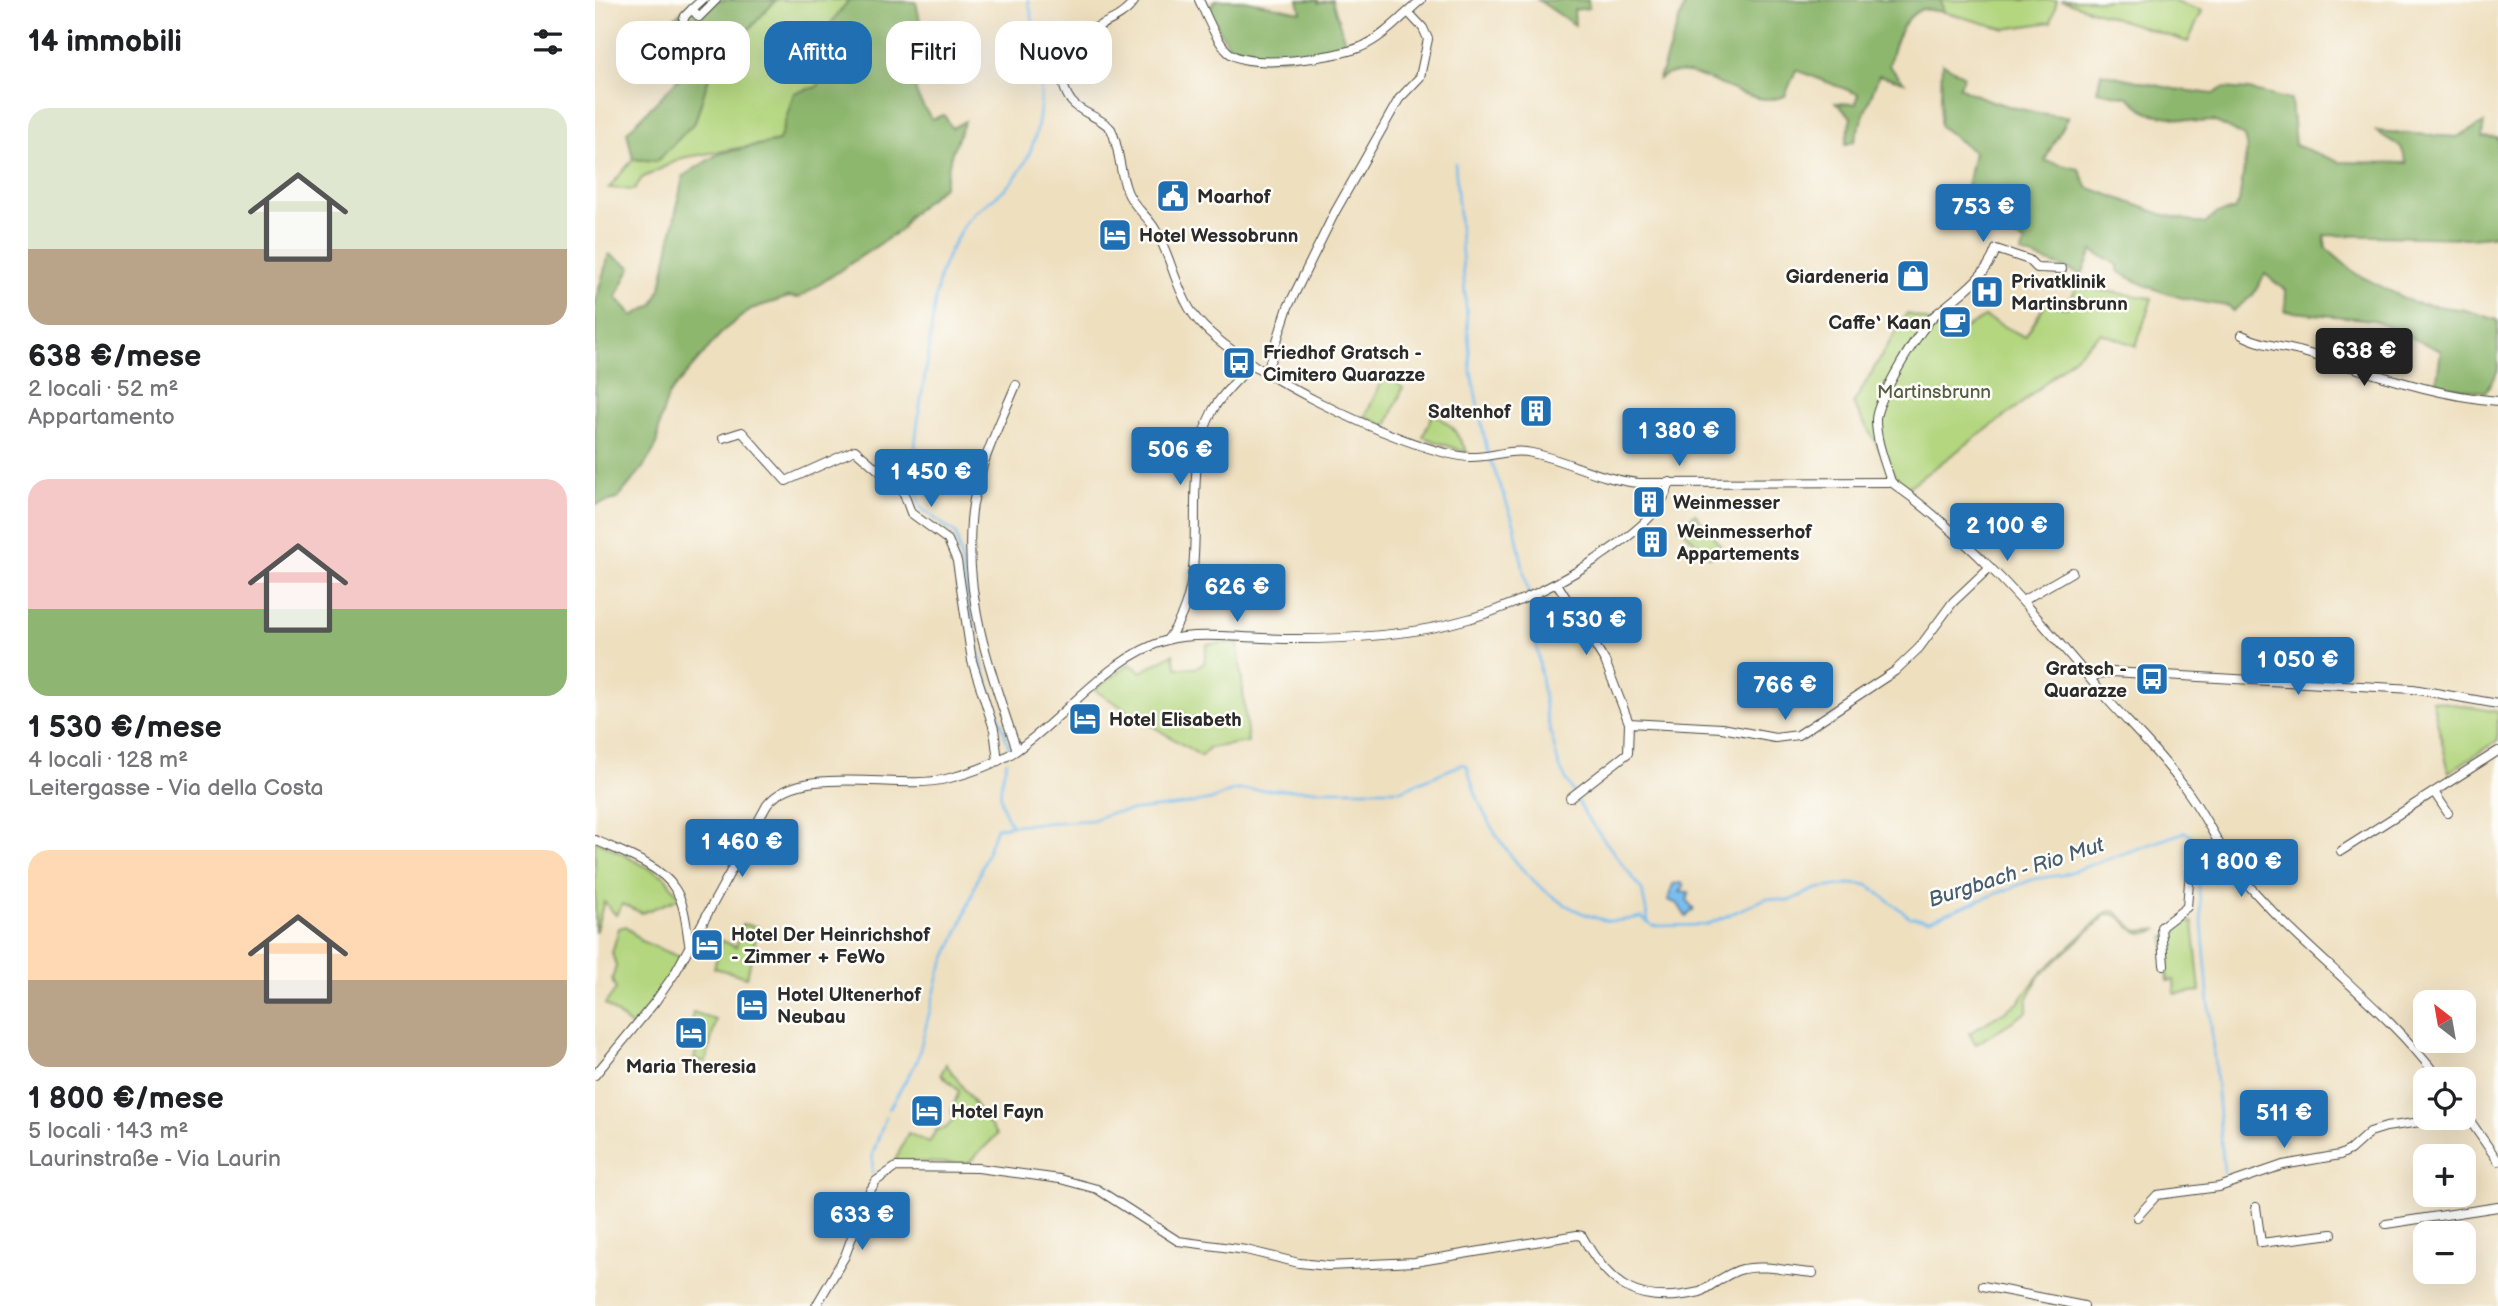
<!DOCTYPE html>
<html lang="it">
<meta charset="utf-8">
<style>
:root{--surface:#fff;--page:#f6f6f6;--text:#202124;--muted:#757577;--accent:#1f6fb2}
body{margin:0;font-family:"Balsamiq Sans",sans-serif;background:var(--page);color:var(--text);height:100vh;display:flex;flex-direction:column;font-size:26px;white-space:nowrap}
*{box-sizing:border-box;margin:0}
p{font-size:23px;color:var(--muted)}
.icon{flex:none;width:38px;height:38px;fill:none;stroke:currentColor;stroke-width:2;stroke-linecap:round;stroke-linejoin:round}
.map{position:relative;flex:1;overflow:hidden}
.drawer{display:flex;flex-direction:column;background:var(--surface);width:595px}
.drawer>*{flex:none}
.guide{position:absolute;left:21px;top:21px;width:665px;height:63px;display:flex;gap:14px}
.needle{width:46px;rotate:329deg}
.buttons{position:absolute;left:1818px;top:990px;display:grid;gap:14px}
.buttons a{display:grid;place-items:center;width:63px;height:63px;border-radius:14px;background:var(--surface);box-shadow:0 7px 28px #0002;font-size:35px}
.price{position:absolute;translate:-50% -60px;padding:0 16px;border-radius:7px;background:var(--accent);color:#fff;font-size:23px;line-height:46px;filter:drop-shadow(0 2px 4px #0008)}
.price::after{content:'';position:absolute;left:50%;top:42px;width:21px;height:16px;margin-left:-10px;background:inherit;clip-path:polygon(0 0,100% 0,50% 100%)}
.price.current{background:#222;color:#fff}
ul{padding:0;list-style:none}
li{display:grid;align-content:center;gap:14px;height:371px;padding:0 28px}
li span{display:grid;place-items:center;height:217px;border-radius:21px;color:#555}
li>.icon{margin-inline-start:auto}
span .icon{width:126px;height:126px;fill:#fffc;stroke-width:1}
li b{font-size:30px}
h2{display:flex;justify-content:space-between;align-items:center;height:84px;padding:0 28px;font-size:30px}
.chip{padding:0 24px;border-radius:21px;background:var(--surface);box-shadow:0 7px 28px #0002;font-size:24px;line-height:63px}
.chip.current{background:var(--accent);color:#fff}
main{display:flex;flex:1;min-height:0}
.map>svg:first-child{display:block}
.green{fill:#b3d67f;stroke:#6f8055;stroke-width:2}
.forest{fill:#8eb76e;stroke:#5c714c;stroke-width:2}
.water{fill:#78beef;stroke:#52748d;stroke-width:2}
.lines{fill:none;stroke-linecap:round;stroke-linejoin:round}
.stream{stroke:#78beef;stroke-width:2.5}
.street-casing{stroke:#484641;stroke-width:10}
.street{stroke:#fff;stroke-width:8}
.labels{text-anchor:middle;stroke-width:5;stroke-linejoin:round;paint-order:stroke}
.poi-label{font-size:19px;font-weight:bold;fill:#2b2b2b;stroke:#fdfcf7;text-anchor:start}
.park-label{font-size:19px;fill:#545e44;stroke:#fdfcf7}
.water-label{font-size:21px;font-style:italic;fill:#465e70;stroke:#fdfcf7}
</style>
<main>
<section class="drawer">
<h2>14 immobili<svg class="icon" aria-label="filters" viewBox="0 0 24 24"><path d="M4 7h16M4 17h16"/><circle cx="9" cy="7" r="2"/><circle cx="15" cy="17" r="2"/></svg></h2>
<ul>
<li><span style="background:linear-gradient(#dfe7d0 65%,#b9a48a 0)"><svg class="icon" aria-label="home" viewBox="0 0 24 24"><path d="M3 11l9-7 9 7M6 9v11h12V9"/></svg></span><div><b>638 €/mese</b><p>2 locali · 52 m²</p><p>Appartamento</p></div></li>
<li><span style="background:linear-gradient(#f6c9c9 60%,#8fb573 0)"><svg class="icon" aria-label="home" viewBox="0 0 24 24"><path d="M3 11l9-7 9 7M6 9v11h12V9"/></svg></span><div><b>1 530 €/mese</b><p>4 locali · 128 m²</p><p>Leitergasse - Via della Costa</p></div></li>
<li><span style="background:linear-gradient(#ffd9b3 60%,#b9a48a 0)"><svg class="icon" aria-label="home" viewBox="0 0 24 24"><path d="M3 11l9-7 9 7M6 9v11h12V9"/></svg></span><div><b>1 800 €/mese</b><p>5 locali · 143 m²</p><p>Laurinstraße - Via Laurin</p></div></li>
</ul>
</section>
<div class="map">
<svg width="1903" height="1306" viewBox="0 0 1903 1306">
<rect width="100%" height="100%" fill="#fdfcf7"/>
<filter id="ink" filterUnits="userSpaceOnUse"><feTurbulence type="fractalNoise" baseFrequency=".0143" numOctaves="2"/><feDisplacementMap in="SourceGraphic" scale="14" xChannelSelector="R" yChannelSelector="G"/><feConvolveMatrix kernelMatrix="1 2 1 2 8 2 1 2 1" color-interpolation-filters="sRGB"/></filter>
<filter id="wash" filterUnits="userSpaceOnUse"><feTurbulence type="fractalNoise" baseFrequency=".00686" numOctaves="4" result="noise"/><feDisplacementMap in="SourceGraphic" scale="28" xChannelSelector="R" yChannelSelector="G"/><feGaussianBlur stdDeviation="1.57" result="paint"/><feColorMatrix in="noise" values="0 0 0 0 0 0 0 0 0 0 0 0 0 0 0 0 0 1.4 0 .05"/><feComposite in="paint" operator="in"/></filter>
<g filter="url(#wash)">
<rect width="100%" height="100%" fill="#eedfbf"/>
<g class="green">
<path d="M181,0H254L233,27C238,51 236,66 222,87L199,93L184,141L87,158L47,178L39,190L14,188L38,159L62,161L100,122L116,70Z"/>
<path d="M1346,0H1462L1456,22L1410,29L1348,12Z"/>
<path d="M1466,0H1575L1607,11L1593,42Z"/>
<path d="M1482,287L1557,298L1541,346L1506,333L1425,405L1313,487L1304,482L1258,404L1312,313L1363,332L1390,317L1430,337L1451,303L1471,308Z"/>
<path d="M790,373L808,388L792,426L770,417Z"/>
<path d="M838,413L858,428L873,453L828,437Z"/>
<path d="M1100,513L1127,548L1115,557L1085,527Z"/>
<path d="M643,643L653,742L614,748L606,756L499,690L535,664L546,672L578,654L582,668H600L609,663L612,644Z"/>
<path d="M1837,700L1903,712V740L1854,772Z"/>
<path d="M0,840L69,876L85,898L47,913L27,904L21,915L9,902L0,933Z"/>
<path d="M1520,911L1542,931L1564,929C1533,944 1535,913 1513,914L1444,976L1432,1000V1012L1381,1044L1374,1033L1423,1003L1444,975L1512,912Z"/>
<path d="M1587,920L1588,923L1598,922L1605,991L1580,994L1579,980L1573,981L1569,937L1575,936L1577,927Z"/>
<path d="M147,924L163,927L152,977L119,968L126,940L141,947Z"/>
<path d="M31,926L46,941L87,958L39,1028L10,1004L21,989L17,980L21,966L17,953L24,928Z"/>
<path d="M98,1012L121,1020L111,1062L99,1059L107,1024L96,1021Z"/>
<path d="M351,1064L402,1135L372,1164L300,1161L313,1133L334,1143L341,1130L351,1128L357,1121V1110L364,1091L346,1074Z"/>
</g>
<g class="forest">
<path d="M99,0H181L116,70L100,122L62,161L38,159L32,132L95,67L79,18Z"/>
<path d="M254,0L321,2L332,55C313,83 318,93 337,119L349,115L357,128L370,121L357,152L349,186L314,216L307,229L204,298L194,297L156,309L128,331L74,394L65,421L61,447L47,469L22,499L0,505V303L14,254L36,267L21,297L38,316L58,305L66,288L88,176L123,154L184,141L199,93L222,87C236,67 238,51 233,27Z"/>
<path d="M620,0H649L706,12L703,0H723V3L737,0L751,45C726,51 655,71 635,47C626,37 621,21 614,9Z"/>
<path d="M943,0H993L994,8L979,10L980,25Z"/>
<path d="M1099,0H1346L1348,12L1327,9C1306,18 1298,45 1294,66L1309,82L1284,75L1259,141L1250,145L1256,117L1241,103L1261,104L1263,94L1201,70L1190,96C1150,113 1098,53 1064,79L1090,3Z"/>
<path d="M1347,63L1369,76L1364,87C1396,104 1437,113 1473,117C1466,133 1456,144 1450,161L1484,169L1492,187L1566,214L1610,224L1622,213L1640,210L1644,202L1652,149L1649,136L1619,121L1603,122L1553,113L1533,97L1502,91L1506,73L1579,89L1618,94L1628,88L1654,90L1696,100L1700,145L1744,162L1812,163L1806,147L1780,131L1862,137L1889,123L1887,137L1903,138V235L1875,238L1729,235L1731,248L1761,274L1819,303L1870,310L1903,320V371L1890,392L1841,385L1846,351L1778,320L1690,311L1691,291L1670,274L1658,295L1638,311L1634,306C1595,302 1556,292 1523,271V265L1497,251L1487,274L1426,253L1430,242L1367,212L1379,152L1345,126Z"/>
</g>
<path class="water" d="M1087,883L1089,886L1085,892L1094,893L1092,901L1099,909L1091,917L1083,904L1073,900L1078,884Z"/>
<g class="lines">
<g class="stream">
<path d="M860,163L876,372L892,450L919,523L938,617L951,714L964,766L991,816L1047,890L1053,920"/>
<path d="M414,747L385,658L361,534L326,508C311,458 327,401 334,350C337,324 339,297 346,272C351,257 359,242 367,229C379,207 405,198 420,178C458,130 447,55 433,0"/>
<path d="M412,761C404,786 401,802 417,825L497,820L515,813L587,805L616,800L639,790H806L868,764L872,766C888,831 940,904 1009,920C1020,923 1035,919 1046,917L1058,926L1111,925L1172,898L1194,901L1221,889L1254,884L1273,885L1315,917L1334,920L1439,879L1467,875L1590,832L1598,837L1602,859"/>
<path d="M1602,866L1629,1173"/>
<path d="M294,1109L322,1061L345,971L366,925L401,828L417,825"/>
<path d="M277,1173L278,1153L291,1116"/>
</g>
</g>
</g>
<g filter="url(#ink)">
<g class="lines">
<defs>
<g id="street">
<path d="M107,0L97,9L104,17L121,0"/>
<path d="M540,0C521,30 480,21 469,64C466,77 468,90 476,101C486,114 505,116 516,129C525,148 524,171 532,191C538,207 552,215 560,229C575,254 580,286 596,311C630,365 811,452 874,457C895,458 916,448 937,453C974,461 1006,480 1044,483L1296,482"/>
<path d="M604,0C612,16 620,39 633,52C654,71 741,57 766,47C789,37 807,16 826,0"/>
<path d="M83,36L90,16L97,9"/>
<path d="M1647,335C1666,345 1684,346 1704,351C1771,370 1833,395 1903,401"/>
<path d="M672,371L693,307L740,212L804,99L825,77L833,39L828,28L813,12"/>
<path d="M421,385C403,428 379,475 376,521C370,604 396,674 422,750"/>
<path d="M128,438L147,432L191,481L260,450L308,491L316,513L353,540L362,561L377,661L399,729L403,761"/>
<path d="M1296,482C1381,542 1446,621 1512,699C1539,729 1569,758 1592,791C1613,819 1626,853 1649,880C1710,952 1788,1004 1845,1080"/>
<path d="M1296,482C1290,462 1281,441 1281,420C1281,401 1326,326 1341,314C1363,296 1392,277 1401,249L1434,260L1442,268L1467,269"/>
<path d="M963,585L1010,661L1034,723"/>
<path d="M1429,600L1477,572"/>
<path d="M572,640C624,572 579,483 618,410C627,393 645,378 657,364"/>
<path d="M1497,678L1503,674L1517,672L1818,689L1903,704"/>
<path d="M1839,792L1853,813"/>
<path d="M975,798L1033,753L1034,723L1127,728L1180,738L1203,735L1300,671L1324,648L1358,602L1395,567"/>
<path d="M0,840C24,851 66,865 80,889C90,904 91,925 94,943"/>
<path d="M1746,851L1903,751"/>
<path d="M1569,965L1566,927L1592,907L1595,870L1623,842"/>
<path d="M0,1075L60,1002L80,973L172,805C204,762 304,791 351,779C375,773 398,765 419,752C470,719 509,659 572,640C600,631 662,639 693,639C810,640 901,625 1000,560C1029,540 1065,518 1075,482"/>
<path d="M1869,1112L1903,1161"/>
<path d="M1661,1207L1666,1243L1737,1234"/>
<path d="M1542,1217L1562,1195L1624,1187L1688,1165L1745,1155L1755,1150L1775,1132L1791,1127L1852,1118"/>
<path d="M1791,1224L1903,1207"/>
<path d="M1388,1286L1489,1306"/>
<path d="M221,1306L250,1256L272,1196L281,1181L301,1167L383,1168L465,1179L502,1189L583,1241L651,1250L704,1263L733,1266L820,1262L982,1235L987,1236C1015,1287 1043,1306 1105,1292C1118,1285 1133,1272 1148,1269C1169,1264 1197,1272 1218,1273"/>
</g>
</defs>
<use href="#street" class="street-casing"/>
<use href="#street" class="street"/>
</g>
</g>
<defs>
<symbol id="civic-square" viewBox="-11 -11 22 22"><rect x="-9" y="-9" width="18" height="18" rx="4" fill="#1f6fb2" stroke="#fdfcf7"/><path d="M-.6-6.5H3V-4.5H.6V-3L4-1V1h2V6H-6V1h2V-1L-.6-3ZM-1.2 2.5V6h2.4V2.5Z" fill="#fff"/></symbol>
<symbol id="hotel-square" viewBox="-11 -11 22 22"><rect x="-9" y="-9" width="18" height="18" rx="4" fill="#1f6fb2" stroke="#fdfcf7"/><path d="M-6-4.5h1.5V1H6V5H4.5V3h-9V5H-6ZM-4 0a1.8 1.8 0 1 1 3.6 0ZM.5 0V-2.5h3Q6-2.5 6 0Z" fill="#fff"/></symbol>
<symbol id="shop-square" viewBox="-11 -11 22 22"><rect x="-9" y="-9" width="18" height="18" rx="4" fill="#1f6fb2" stroke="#fdfcf7"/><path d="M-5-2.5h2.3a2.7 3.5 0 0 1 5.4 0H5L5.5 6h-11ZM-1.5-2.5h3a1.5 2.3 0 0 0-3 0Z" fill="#fff"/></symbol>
<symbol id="hospital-square" viewBox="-11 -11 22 22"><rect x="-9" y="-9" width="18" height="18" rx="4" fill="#1f6fb2" stroke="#fdfcf7"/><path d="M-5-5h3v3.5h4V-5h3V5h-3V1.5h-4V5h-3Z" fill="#fff"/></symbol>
<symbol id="cafe-square" viewBox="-11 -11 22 22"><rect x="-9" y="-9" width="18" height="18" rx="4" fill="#1f6fb2" stroke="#fdfcf7"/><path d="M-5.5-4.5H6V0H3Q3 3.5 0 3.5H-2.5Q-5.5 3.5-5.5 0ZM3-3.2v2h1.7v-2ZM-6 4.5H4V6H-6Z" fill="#fff"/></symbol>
<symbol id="bus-square" viewBox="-11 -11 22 22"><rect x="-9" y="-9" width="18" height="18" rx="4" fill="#1f6fb2" stroke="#fdfcf7"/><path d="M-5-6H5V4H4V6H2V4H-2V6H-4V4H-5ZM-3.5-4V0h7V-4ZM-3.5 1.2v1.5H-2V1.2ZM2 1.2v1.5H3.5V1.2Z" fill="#fff"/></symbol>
<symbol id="building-square" viewBox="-11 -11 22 22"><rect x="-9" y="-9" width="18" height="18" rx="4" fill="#1f6fb2" stroke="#fdfcf7"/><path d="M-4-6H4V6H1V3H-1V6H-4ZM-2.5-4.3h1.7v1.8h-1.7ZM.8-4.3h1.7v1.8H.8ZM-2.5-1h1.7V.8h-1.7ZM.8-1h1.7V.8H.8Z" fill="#fff"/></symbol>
</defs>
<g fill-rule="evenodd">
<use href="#civic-square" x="559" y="177" width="38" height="38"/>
<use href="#hotel-square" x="501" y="216" width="38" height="38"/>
<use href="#shop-square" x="1299" y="257" width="38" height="38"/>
<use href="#hospital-square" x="1373" y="273" width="38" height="38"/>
<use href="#cafe-square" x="1341" y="303" width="38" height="38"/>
<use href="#bus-square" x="625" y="344" width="38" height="38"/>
<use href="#building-square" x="922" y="392" width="38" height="38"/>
<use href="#building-square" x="1035" y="483" width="38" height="38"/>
<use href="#building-square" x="1038" y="523" width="38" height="38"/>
<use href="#bus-square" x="1538" y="660" width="38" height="38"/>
<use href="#hotel-square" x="471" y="700" width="38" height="38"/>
<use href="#hotel-square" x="93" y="926" width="38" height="38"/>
<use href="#hotel-square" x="138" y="986" width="38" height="38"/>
<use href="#hotel-square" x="77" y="1014" width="38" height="38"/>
<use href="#hotel-square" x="313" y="1092" width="38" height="38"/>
</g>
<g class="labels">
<g class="poi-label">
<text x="602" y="203">Moarhof</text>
<text x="544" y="242">Hotel Wessobrunn</text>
<text x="1294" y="283" text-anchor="end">Giardeneria</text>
<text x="1416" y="288">Privatklinik<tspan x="1416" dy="22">Martinsbrunn</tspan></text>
<text x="1336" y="329" text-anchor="end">Caffe‘ Kaan</text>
<text x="668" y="359">Friedhof Gratsch -<tspan x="668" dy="22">Cimitero Quarazze</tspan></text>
<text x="916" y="418" text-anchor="end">Saltenhof</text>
<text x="1078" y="509">Weinmesser</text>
<text x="1082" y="538">Weinmesserhof<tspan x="1082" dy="22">Appartements</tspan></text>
<text x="1532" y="675" text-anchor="end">Gratsch -<tspan x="1532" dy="22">Quarazze</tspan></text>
<text x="514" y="726">Hotel Elisabeth</text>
<text x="136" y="941">Hotel Der Heinrichshof<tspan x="136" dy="22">- Zimmer + FeWo</tspan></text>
<text x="182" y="1001">Hotel Ultenerhof<tspan x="182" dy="22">Neubau</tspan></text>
<text x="96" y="1073" text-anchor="middle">Maria Theresia</text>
<text x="356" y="1118">Hotel Fayn</text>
</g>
<g class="park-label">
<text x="1339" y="398">Martinsbrunn</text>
</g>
<g class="water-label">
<text transform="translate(1421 872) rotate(-18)" y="7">Burgbach - Rio Mut</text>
</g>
</g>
</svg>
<div class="buttons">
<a><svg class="needle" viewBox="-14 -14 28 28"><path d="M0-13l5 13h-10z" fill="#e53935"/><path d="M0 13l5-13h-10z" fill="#757577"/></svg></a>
<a><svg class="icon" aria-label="locate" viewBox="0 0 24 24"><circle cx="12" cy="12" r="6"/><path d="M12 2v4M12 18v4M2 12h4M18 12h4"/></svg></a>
<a>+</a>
<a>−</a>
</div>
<b class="price" style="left:1388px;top:244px">753 €</b>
<b class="price current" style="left:1769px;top:388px">638 €</b>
<b class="price" style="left:1084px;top:468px">1 380 €</b>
<b class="price" style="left:585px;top:487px">506 €</b>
<b class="price" style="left:336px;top:509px">1 450 €</b>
<b class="price" style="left:1412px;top:563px">2 100 €</b>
<b class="price" style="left:642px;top:624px">626 €</b>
<b class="price" style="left:991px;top:657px">1 530 €</b>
<b class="price" style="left:1703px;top:697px">1 050 €</b>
<b class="price" style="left:1190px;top:722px">766 €</b>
<b class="price" style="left:147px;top:879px">1 460 €</b>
<b class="price" style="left:1646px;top:899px">1 800 €</b>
<b class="price" style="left:1689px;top:1150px">511 €</b>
<b class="price" style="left:267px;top:1252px">633 €</b>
<div class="guide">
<a class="chip">Compra</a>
<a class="chip current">Affitta</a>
<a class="chip">Filtri</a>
<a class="chip">Nuovo</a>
</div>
</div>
</main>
